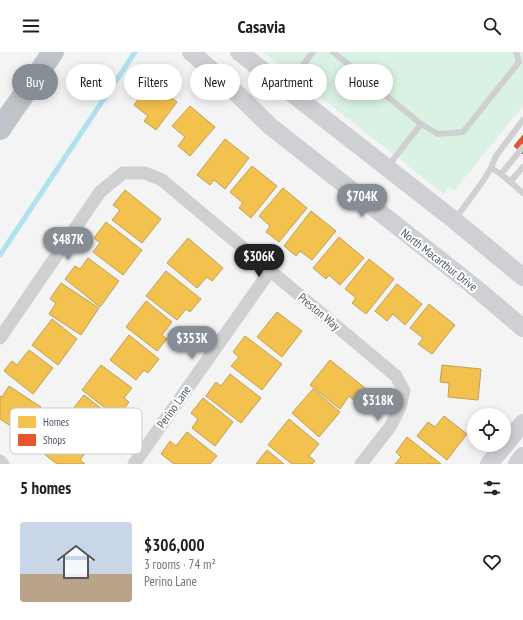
<!DOCTYPE html>
<meta charset="utf-8">
<style>
:root{--surface:#fff;--page:#f6f6f6;--text:#202124;--muted:#757577;--line:#e0e0e0;--accent:#868d94}
body{margin:0;font-family:"PT Sans Narrow",sans-serif;background:var(--page);color:var(--text);height:100vh;display:flex;flex-direction:column;font-size:15px;white-space:nowrap}
*{box-sizing:border-box;margin:0}
p{font-size:13px;color:var(--muted)}
.icon{flex:none;width:22px;height:22px;fill:none;stroke:currentColor;stroke-width:2;stroke-linecap:round;stroke-linejoin:round}
.map{position:relative;height:412px;overflow:hidden}
.details{display:flex;flex-direction:column;background:var(--surface);flex:1}
.details>*{flex:none}
.top-card{position:absolute;left:12px;top:12px;width:499px;height:36px;display:flex;gap:8px}
.buttons{position:absolute;left:467px;top:356px;display:grid;gap:8px}
.buttons a{display:grid;place-items:center;width:44px;height:44px;border-radius:50%;background:var(--surface);box-shadow:0 2px 10px #0003;font-size:20px}
.price{position:absolute;translate:-50% -34px;padding:0 9px;border-radius:14px;background:var(--accent);color:#fff;font-size:13px;line-height:26px;filter:drop-shadow(0 1px 2px #0008)}
.price::after{content:'';position:absolute;left:50%;top:24px;width:12px;height:9px;margin-left:-6px;background:inherit;clip-path:polygon(0 0,100% 0,50% 100%)}
.price.selected{background:#222;color:#fff}
ul{padding:0;list-style:none}
li{display:flex;align-items:center;gap:12px;height:100px;padding:0 20px}
li+li{border-top:1px solid var(--line)}
li span{display:grid;place-items:center;flex:none;width:112px;height:80px;border-radius:4px;color:#555}
li>.icon{margin-inline-start:auto}
span .icon{width:48px;height:48px;fill:#fffc;stroke-width:1}
li b{font-size:17px}
h2{display:flex;justify-content:space-between;align-items:center;height:48px;padding:0 20px;font-size:17px}
.chip{padding:0 14px;border-radius:18px;background:var(--surface);box-shadow:0 2px 10px #0003;font-size:14px;line-height:36px}
.chip.selected{background:var(--accent);color:#fff}
header{display:flex;justify-content:space-between;align-items:center;height:52px;padding:0 20px;background:var(--surface);font-size:18px;font-weight:800}
.map>svg:first-child{display:block}
.green{fill:#d9f2e3}
.homes{fill:#f2c14e;stroke:#c0a154}
.shops{fill:#e4572e;stroke:#b6573d}
.lines{fill:none;stroke-linecap:round;stroke-linejoin:round}
.stream{stroke:#aee2f0;stroke-width:5}
.lane{stroke:#ced0d2;stroke-width:6}
.street{stroke:#ced0d2;stroke-width:13}
.secondary{stroke:#ced0d4;stroke-width:18}
.highway{stroke:#bec4c9;stroke-width:22}
.labels{text-anchor:middle;stroke-width:4;stroke-linejoin:round;paint-order:stroke}
.street-label{font-size:12px;fill:#4a5661;stroke:#fff}
.key{fill:#fff;stroke:#c9ccd0;stroke-width:1}
.key-label{font-size:11px;fill:#4a5661}
</style>
<header><svg class="icon" aria-label="menu" viewBox="0 0 24 24"><path d="M4 6h16M4 12h16M4 18h16"/></svg>Casavia<svg class="icon" aria-label="search" viewBox="0 0 24 24"><circle cx="10" cy="10" r="6"/><path d="M15 15l6 6"/></svg></header>
<div class="map">
<svg width="523" height="412" viewBox="0 0 523 412">
<rect width="100%" height="100%" fill="#f4f4f4"/>
<path class="green" d="M263,0H523V54L454,139L449,135L444,142Z"/>
<g class="homes">
<path d="M151,30L177,50L156,78L144,69L148,64L134,53Z"/>
<path d="M190,54L215,75L190,104L178,94L185,85L172,74Z"/>
<path d="M225,87L249,106L225,137L214,128L210,133L197,123Z"/>
<path d="M252,114L277,134L251,166L239,156L243,151L230,140Z"/>
<path d="M283,136L307,156L279,190L266,180L270,174L259,164Z"/>
<path d="M125,138L161,167L142,191L112,168L120,158L113,153Z"/>
<path d="M311,159L336,179L312,208L300,199L296,204L284,194Z"/>
<path d="M106,170L142,198L123,223L93,200L100,191L94,186Z"/>
<path d="M339,185L364,206L340,233L329,223L326,227L313,216Z"/>
<path d="M188,186L223,216L212,229L207,225L197,236L167,211Z"/>
<path d="M88,206L119,229L100,255L65,227L75,214L80,217Z"/>
<path d="M369,207L394,227L366,262L352,251L356,246L345,237Z"/>
<path d="M166,219L201,247L190,260L186,257L177,268L146,244Z"/>
<path d="M61,231L99,256L81,283L49,262L56,251L50,247Z"/>
<path d="M397,232L422,252L405,273L393,262L387,269L375,259Z"/>
<path d="M146,249L172,270L162,283L167,287L157,299L126,275Z"/>
<path d="M429,252L455,273L432,302L418,292L423,286L410,276Z"/>
<path d="M277,260L302,279L282,305L257,285Z"/>
<path d="M52,267L77,287L58,313L32,293Z"/>
<path d="M129,283L159,307L148,321L144,318L136,328L110,308Z"/>
<path d="M245,284L282,312L262,338L231,314L239,305L233,300Z"/>
<path d="M29,298L53,316L33,342L4,319L12,309L17,313Z"/>
<path d="M330,308L365,336L355,349L349,344L340,357L310,333Z"/>
<path d="M101,313L132,336L124,346L129,350L118,366L82,338Z"/>
<path d="M442,313L481,317L478,348L448,345L449,331L440,330Z"/>
<path d="M230,322L261,346L241,371L206,344L216,330L221,334Z"/>
<path d="M9,334L41,355L23,382L0,367V344L2,345Z"/>
<path d="M313,337L340,360L319,385L292,361Z"/>
<path d="M84,343L112,365L92,390L64,368Z"/>
<path d="M203,346L233,370L215,394L192,376L198,367L191,361Z"/>
<path d="M444,364L467,382L447,408L417,384L428,370L435,375Z"/>
<path d="M289,367L319,392L309,404L315,409L312,412H292L268,393Z"/>
<path d="M59,372L89,396L80,408L85,412H57L39,398Z"/>
<path d="M187,380L217,404L210,412H174L161,402L170,389L176,394Z"/>
<path d="M407,385L441,412H395L401,405L396,400Z"/>
<path d="M267,398L284,412H256Z"/>
</g>
<path class="shops" d="M523,83V102L514,94Z"/>
<g class="lines">
<path class="stream" d="M0,203L135,0"/>
<g class="lane">
<path d="M333,0L421,72L438,82L463,80L519,10L516,0"/>
<path d="M286,35L313,0"/>
<path d="M388,114L421,72"/>
<path d="M491,116L496,104L523,68"/>
<path d="M501,122L523,95"/>
<path d="M510,130L523,115"/>
<path d="M456,166L483,129L491,116L501,122L523,141"/>
</g>
<g class="street">
<path d="M0,286L100,140L123,121H145L162,128L396,324L404,339L400,355L390,375L361,412"/>
<path d="M0,409L3,412"/>
<path d="M134,412L270,219"/>
</g>
<g class="secondary">
<path d="M191,0L225,30L270,74L472,233L523,276"/>
<path d="M239,0L454,168L523,225"/>
<path d="M489,412L523,371"/>
<path d="M517,412L523,404"/>
</g>
<path class="highway" d="M0,77L53,0"/>
</g>
<g class="labels">
<g class="street-label">
<text transform="translate(439 208) rotate(38)" y="4">North Macarthur Drive</text>
<text transform="translate(319 260) rotate(40)" y="4">Preston Way</text>
<text transform="translate(174 355) rotate(-55)" y="4">Perino Lane</text>
</g>
</g>
<rect x="10" y="356" width="132" height="46" rx="6" class="key"/>
<rect x="18" y="364" width="18" height="12" fill="#f2c14e"/>
<rect x="18" y="382" width="18" height="12" fill="#e4572e"/>
<g class="key-label">
<text x="43" y="374">Homes</text>
<text x="43" y="392">Shops</text>
</g>
</svg>
<div class="buttons">
<a><svg class="icon" aria-label="locate" viewBox="0 0 24 24"><circle cx="12" cy="12" r="6"/><path d="M12 2v4M12 18v4M2 12h4M18 12h4"/></svg></a>
</div>
<b class="price" style="left:362px;top:166px">$704K</b>
<b class="price" style="left:68px;top:209px">$487K</b>
<b class="price selected" style="left:259px;top:226px">$306K</b>
<b class="price" style="left:192px;top:308px">$353K</b>
<b class="price" style="left:378px;top:370px">$318K</b>
<div class="top-card">
<a class="chip selected">Buy</a>
<a class="chip">Rent</a>
<a class="chip">Filters</a>
<a class="chip">New</a>
<a class="chip">Apartment</a>
<a class="chip">House</a>
</div>
</div>
<section class="details">
<h2>5 homes<svg class="icon" aria-label="filters" viewBox="0 0 24 24"><path d="M4 7h16M4 17h16"/><circle cx="9" cy="7" r="2"/><circle cx="15" cy="17" r="2"/></svg></h2>
<ul>
<li><span style="background:linear-gradient(#c9d6e8 65%,#b9a48a 0)"><svg class="icon" aria-label="home" viewBox="0 0 24 24"><path d="M3 11l9-7 9 7M6 9v11h12V9"/></svg></span><div><b>$306,000</b><p>3 rooms · 74 m²</p><p>Perino Lane</p></div><svg class="icon" aria-label="heart" viewBox="0 0 24 24"><path d="M12 20l-8-8c-3-5 5-10 8-4 3-6 11-1 8 4z"/></svg></li>
</ul>
</section>
